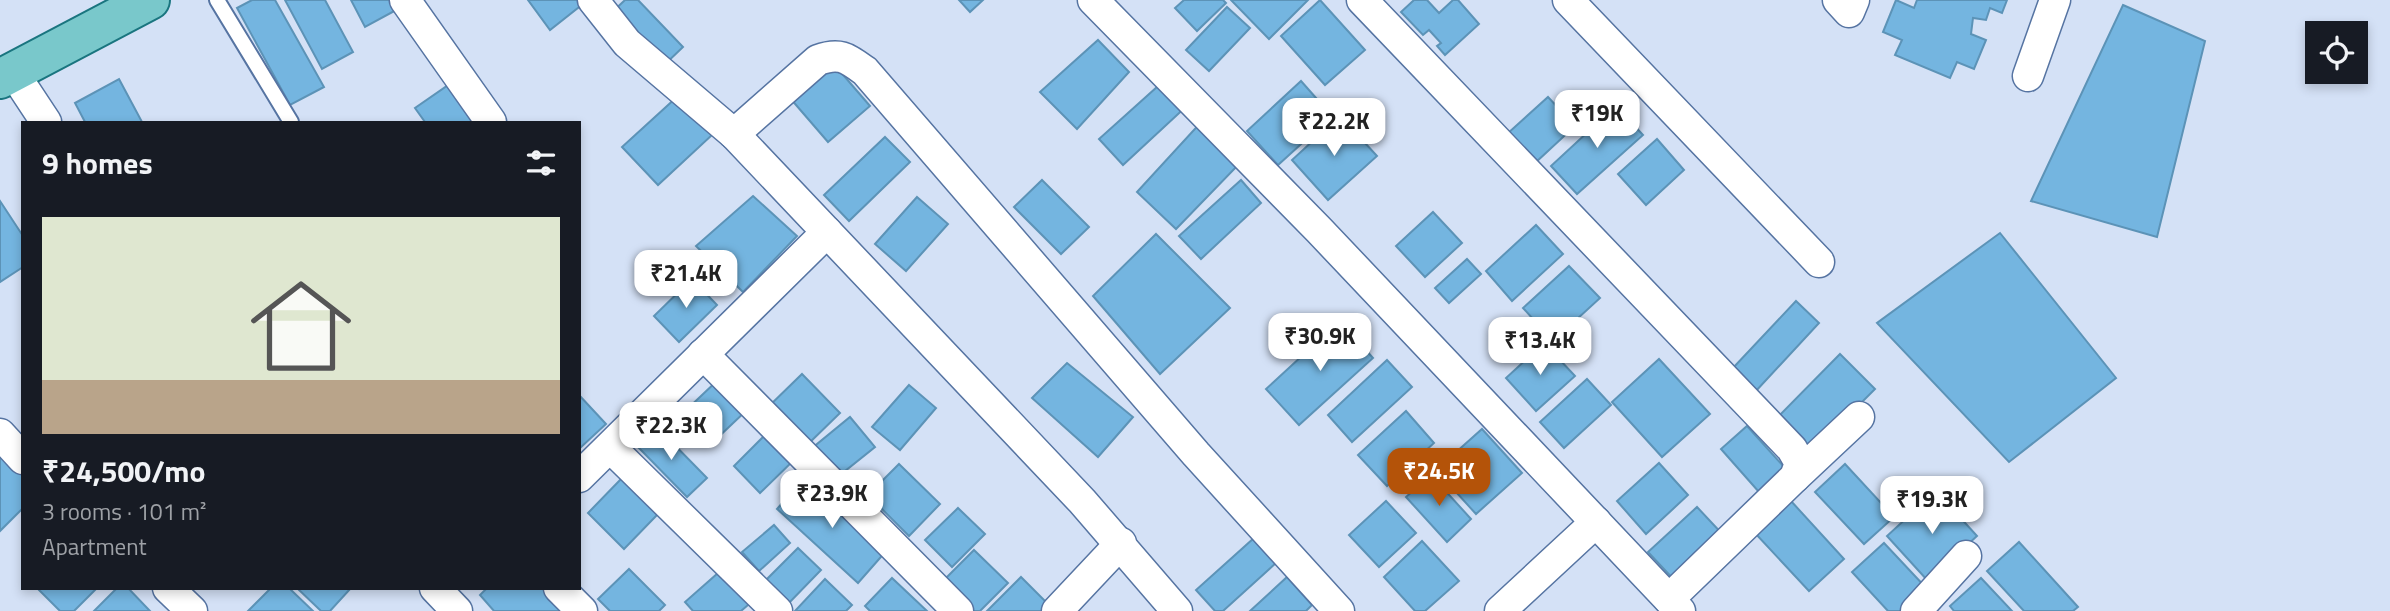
<!DOCTYPE html>
<meta charset="utf-8">
<style>
:root{--surface:#171b24;--page:#242831;--text:#f1f3f6;--muted:#9ea1a6;--line:#363941;--accent:#b45309}
body{margin:0;font-family:"Titillium Web",sans-serif;background:var(--page);color:var(--text);height:100vh;display:flex;flex-direction:column;font-size:26px;white-space:nowrap}
*{box-sizing:border-box;margin:0}
p{font-size:23px;color:var(--muted)}
.icon{flex:none;width:38px;height:38px;fill:none;stroke:currentColor;stroke-width:2;stroke-linecap:round;stroke-linejoin:round}
.map{position:relative;flex:1;overflow:hidden}
.details{position:absolute;left:21px;top:121px;width:560px;height:469px;display:flex;flex-direction:column;background:var(--surface);border-radius:0px;box-shadow:0 4px 10px #0003}
.details>*{flex:none}
.buttons{position:absolute;left:2305px;top:21px;display:grid;gap:14px}
.buttons a{display:grid;place-items:center;width:63px;height:63px;border-radius:0px;background:var(--surface);box-shadow:0 4px 10px #0003;font-size:35px}
.price{position:absolute;translate:-50% -60px;padding:0 16px;border-radius:14px;background:#fff;color:#222;font-size:23px;line-height:46px;filter:drop-shadow(0 2px 4px #0008)}
.price::after{content:'';position:absolute;left:50%;top:42px;width:21px;height:16px;margin-left:-10px;background:inherit;clip-path:polygon(0 0,100% 0,50% 100%)}
.price.current{background:var(--accent);color:#fff}
ul{padding:0;list-style:none}
li{display:grid;align-content:center;gap:14px;height:371px;padding:0 21px}
li+li{border-top:2px solid var(--line)}
li span{display:grid;place-items:center;height:217px;border-radius:0px;color:#555}
li>.icon{margin-inline-start:auto}
span .icon{width:126px;height:126px;fill:#fffc;stroke-width:1}
li b{font-size:30px}
h2{display:flex;justify-content:space-between;align-items:center;height:84px;padding:0 21px;font-size:30px}
.map>svg:first-child{display:block}
.building{fill:#74b5e0;stroke:#5c93b7;stroke-width:2}
.lines{fill:none;stroke-linecap:round;stroke-linejoin:round}
.lane-casing{stroke:#5674a2;stroke-width:18}
.street-casing{stroke:#5674a2;stroke-width:33}
.primary-casing{stroke:#1a757f;stroke-width:42}
.lane{stroke:#fff;stroke-width:14}
.street{stroke:#fff;stroke-width:30}
.primary{stroke:#79c8cb;stroke-width:38}
</style>
<div class="map">
<svg width="2390" height="611" viewBox="0 0 2390 611">
<rect width="100%" height="100%" fill="#d4e1f6"/>
<g class="building">
<path d="M252,0H275L324,87L290,105L237,8Z"/>
<path d="M285,0H325L353,52L322,69Z"/>
<path d="M351,0H393L398,9L365,27Z"/>
<path d="M528,0H588L550,30Z"/>
<path d="M625,0H638L683,47L661,68L609,15Z"/>
<path d="M959,0H983L970,12Z"/>
<path d="M1184,0H1223L1226,3L1197,31L1175,8Z"/>
<path d="M1231,0H1308L1269,39Z"/>
<path d="M1320,0L1365,50L1325,85L1281,36Z"/>
<path d="M1414,0H1427L1439,13L1453,0H1458L1479,24L1445,55L1437,46L1441,43L1429,30L1423,35L1401,12Z"/>
<path d="M1896,0L1914,8L1917,0H2007L2002,13L1990,8L1986,20L1973,18L1971,34L1986,40L1974,69L1957,62L1950,78L1895,55L1902,40L1883,32Z"/>
<path d="M2123,5L2205,41L2157,237L2031,201Z"/>
<path d="M1227,7L1250,28L1209,71L1186,50Z"/>
<path d="M1098,40L1129,72L1077,129L1040,92Z"/>
<path d="M832,62L870,106L828,142L790,98Z"/>
<path d="M1167,78L1190,103L1123,165L1099,139Z"/>
<path d="M119,79L142,122H85L75,103Z"/>
<path d="M457,79L488,122H425L415,108Z"/>
<path d="M1301,81L1332,116L1278,165L1247,131Z"/>
<path d="M678,96L712,135L658,185L622,147Z"/>
<path d="M1548,97L1575,126L1535,163L1507,134Z"/>
<path d="M1616,106L1643,135L1577,194L1551,166Z"/>
<path d="M1340,116L1377,156L1328,200L1292,160Z"/>
<path d="M1204,119L1241,162L1176,229L1137,192Z"/>
<path d="M885,137L910,162L849,221L824,195Z"/>
<path d="M1657,139L1684,170L1646,205L1618,174Z"/>
<path d="M1042,180L1089,227L1061,254L1014,207Z"/>
<path d="M1241,180L1261,203L1201,259L1179,236Z"/>
<path d="M753,196L797,236L743,292L696,246Z"/>
<path d="M917,197L948,224L906,271L875,244Z"/>
<path d="M0,201L23,236V267L0,282Z"/>
<path d="M1433,212L1462,243L1425,277L1396,246Z"/>
<path d="M1536,225L1563,254L1512,301L1486,271Z"/>
<path d="M2000,233L2116,378L2009,462L1877,323Z"/>
<path d="M1156,234L1230,308L1160,374L1093,296Z"/>
<path d="M1467,259L1481,274L1449,303L1435,288Z"/>
<path d="M1569,266L1600,298L1553,341L1523,308Z"/>
<path d="M692,279L717,305L679,342L654,316Z"/>
<path d="M1796,301L1819,323L1755,392L1732,369Z"/>
<path d="M1340,321L1373,358L1299,425L1266,389Z"/>
<path d="M1544,343L1575,376L1536,411L1506,378Z"/>
<path d="M1840,354L1875,389L1807,457L1772,423Z"/>
<path d="M1659,359L1710,414L1662,457L1612,402Z"/>
<path d="M1387,360L1412,387L1352,442L1328,415Z"/>
<path d="M1067,363L1133,417L1098,457L1032,398Z"/>
<path d="M802,374L840,413L804,448L766,409Z"/>
<path d="M719,379L748,409L712,443L683,413Z"/>
<path d="M1587,379L1611,405L1564,448L1540,422Z"/>
<path d="M909,385L936,408L900,450L872,427Z"/>
<path d="M579,395L606,424L579,449Z"/>
<path d="M1406,411L1434,443L1387,486L1358,455Z"/>
<path d="M850,417L875,447L835,479L811,449Z"/>
<path d="M656,426L707,478L687,497L636,445Z"/>
<path d="M1747,426L1785,468L1759,492L1721,449Z"/>
<path d="M1482,429L1522,473L1476,514L1436,470Z"/>
<path d="M769,431L796,458L760,493L734,466Z"/>
<path d="M0,451L23,474V508L0,531Z"/>
<path d="M1659,463L1688,495L1646,534L1617,501Z"/>
<path d="M899,464L940,504L909,536L868,495Z"/>
<path d="M1845,464L1894,517L1864,544L1815,492Z"/>
<path d="M1431,475L1471,519L1447,542L1406,497Z"/>
<path d="M806,476L887,550L858,583L777,509Z"/>
<path d="M622,478L658,514L624,549L588,513Z"/>
<path d="M1936,491L1977,536L1928,581L1887,536Z"/>
<path d="M1386,501L1416,533L1379,567L1349,535Z"/>
<path d="M1791,501L1844,559L1809,591L1755,533Z"/>
<path d="M1697,507L1726,538L1677,583L1648,552Z"/>
<path d="M958,508L985,534L952,567L925,540Z"/>
<path d="M774,525L790,543L759,571L742,552Z"/>
<path d="M1254,538L1276,563L1223,611H1215L1196,590Z"/>
<path d="M1422,541L1459,581L1425,611H1415L1384,577Z"/>
<path d="M2019,542L2078,607L2073,611H2024L1987,571Z"/>
<path d="M1884,543L1929,591L1907,611H1888L1852,572Z"/>
<path d="M798,548L821,570L784,608L761,585Z"/>
<path d="M974,550L1008,583L980,611H963L938,586Z"/>
<path d="M726,566L755,599L741,611H693L685,602Z"/>
<path d="M629,569L665,605L659,611H610L598,599Z"/>
<path d="M1021,577L1053,609L1051,611H987Z"/>
<path d="M1287,577L1312,605L1306,611H1250Z"/>
<path d="M892,578L927,611H870L865,606Z"/>
<path d="M1981,578L2012,611H1954L1950,606Z"/>
<path d="M825,579L852,605L846,611H795Z"/>
<path d="M37,588H97L74,611H60Z"/>
<path d="M117,588H128L150,611H94Z"/>
<path d="M271,588H289L313,611H248Z"/>
<path d="M297,588H351L330,611H321Z"/>
<path d="M487,588H545L565,611H494L480,595Z"/>
</g>
<g class="lines">
<defs>
<path id="lane" d="M217,0L291,122"/>
<g id="street">
<path d="M405,0L491,122"/>
<path d="M593,0L627,43L734,134L1082,501L1177,611"/>
<path d="M1093,0L1319,230L1680,611"/>
<path d="M1362,0L1792,449L1800,463L1795,477L1669,599"/>
<path d="M1568,0L1819,262"/>
<path d="M1838,0L1849,12L1854,0"/>
<path d="M13,72L46,122"/>
<path d="M2028,76L2055,0"/>
<path d="M734,134L818,60C840,52 847,58 865,71L1196,454L1339,611"/>
<path d="M703,354L958,611"/>
<path d="M0,434L23,459"/>
<path d="M610,447L777,611"/>
<path d="M579,477L827,232"/>
<path d="M1795,477L1859,417"/>
<path d="M168,588L192,611"/>
<path d="M435,588L457,611"/>
<path d="M559,588L582,611"/>
<path d="M1057,611L1121,543"/>
<path d="M1500,611L1596,522"/>
<path d="M1916,611L1966,556"/>
</g>
<path id="primary" d="M0,79L150,0"/>
</defs>
<use href="#lane" class="lane-casing"/>
<use href="#street" class="street-casing"/>
<use href="#primary" class="primary-casing"/>
<use href="#lane" class="lane"/>
<use href="#street" class="street"/>
<use href="#primary" class="primary"/>
</g>
</svg>
<div class="buttons">
<a><svg class="icon" aria-label="locate" viewBox="0 0 24 24"><circle cx="12" cy="12" r="6"/><path d="M12 2v4M12 18v4M2 12h4M18 12h4"/></svg></a>
</div>
<b class="price" style="left:1597px;top:150px">₹19K</b>
<b class="price" style="left:1334px;top:158px">₹22.2K</b>
<b class="price" style="left:686px;top:310px">₹21.4K</b>
<b class="price" style="left:1320px;top:373px">₹30.9K</b>
<b class="price" style="left:1540px;top:377px">₹13.4K</b>
<b class="price" style="left:671px;top:462px">₹22.3K</b>
<b class="price current" style="left:1439px;top:508px">₹24.5K</b>
<b class="price" style="left:832px;top:530px">₹23.9K</b>
<b class="price" style="left:1932px;top:536px">₹19.3K</b>
<section class="details">
<h2>9 homes<svg class="icon" aria-label="filters" viewBox="0 0 24 24"><path d="M4 7h16M4 17h16"/><circle cx="9" cy="7" r="2"/><circle cx="15" cy="17" r="2"/></svg></h2>
<ul>
<li><span style="background:linear-gradient(#dfe7d0 75%,#b9a48a 0)"><svg class="icon" aria-label="home" viewBox="0 0 24 24"><path d="M3 11l9-7 9 7M6 9v11h12V9"/></svg></span><div><b>₹24,500/mo</b><p>3 rooms · 101 m²</p><p>Apartment</p></div></li>
</ul>
</section>
</div>
